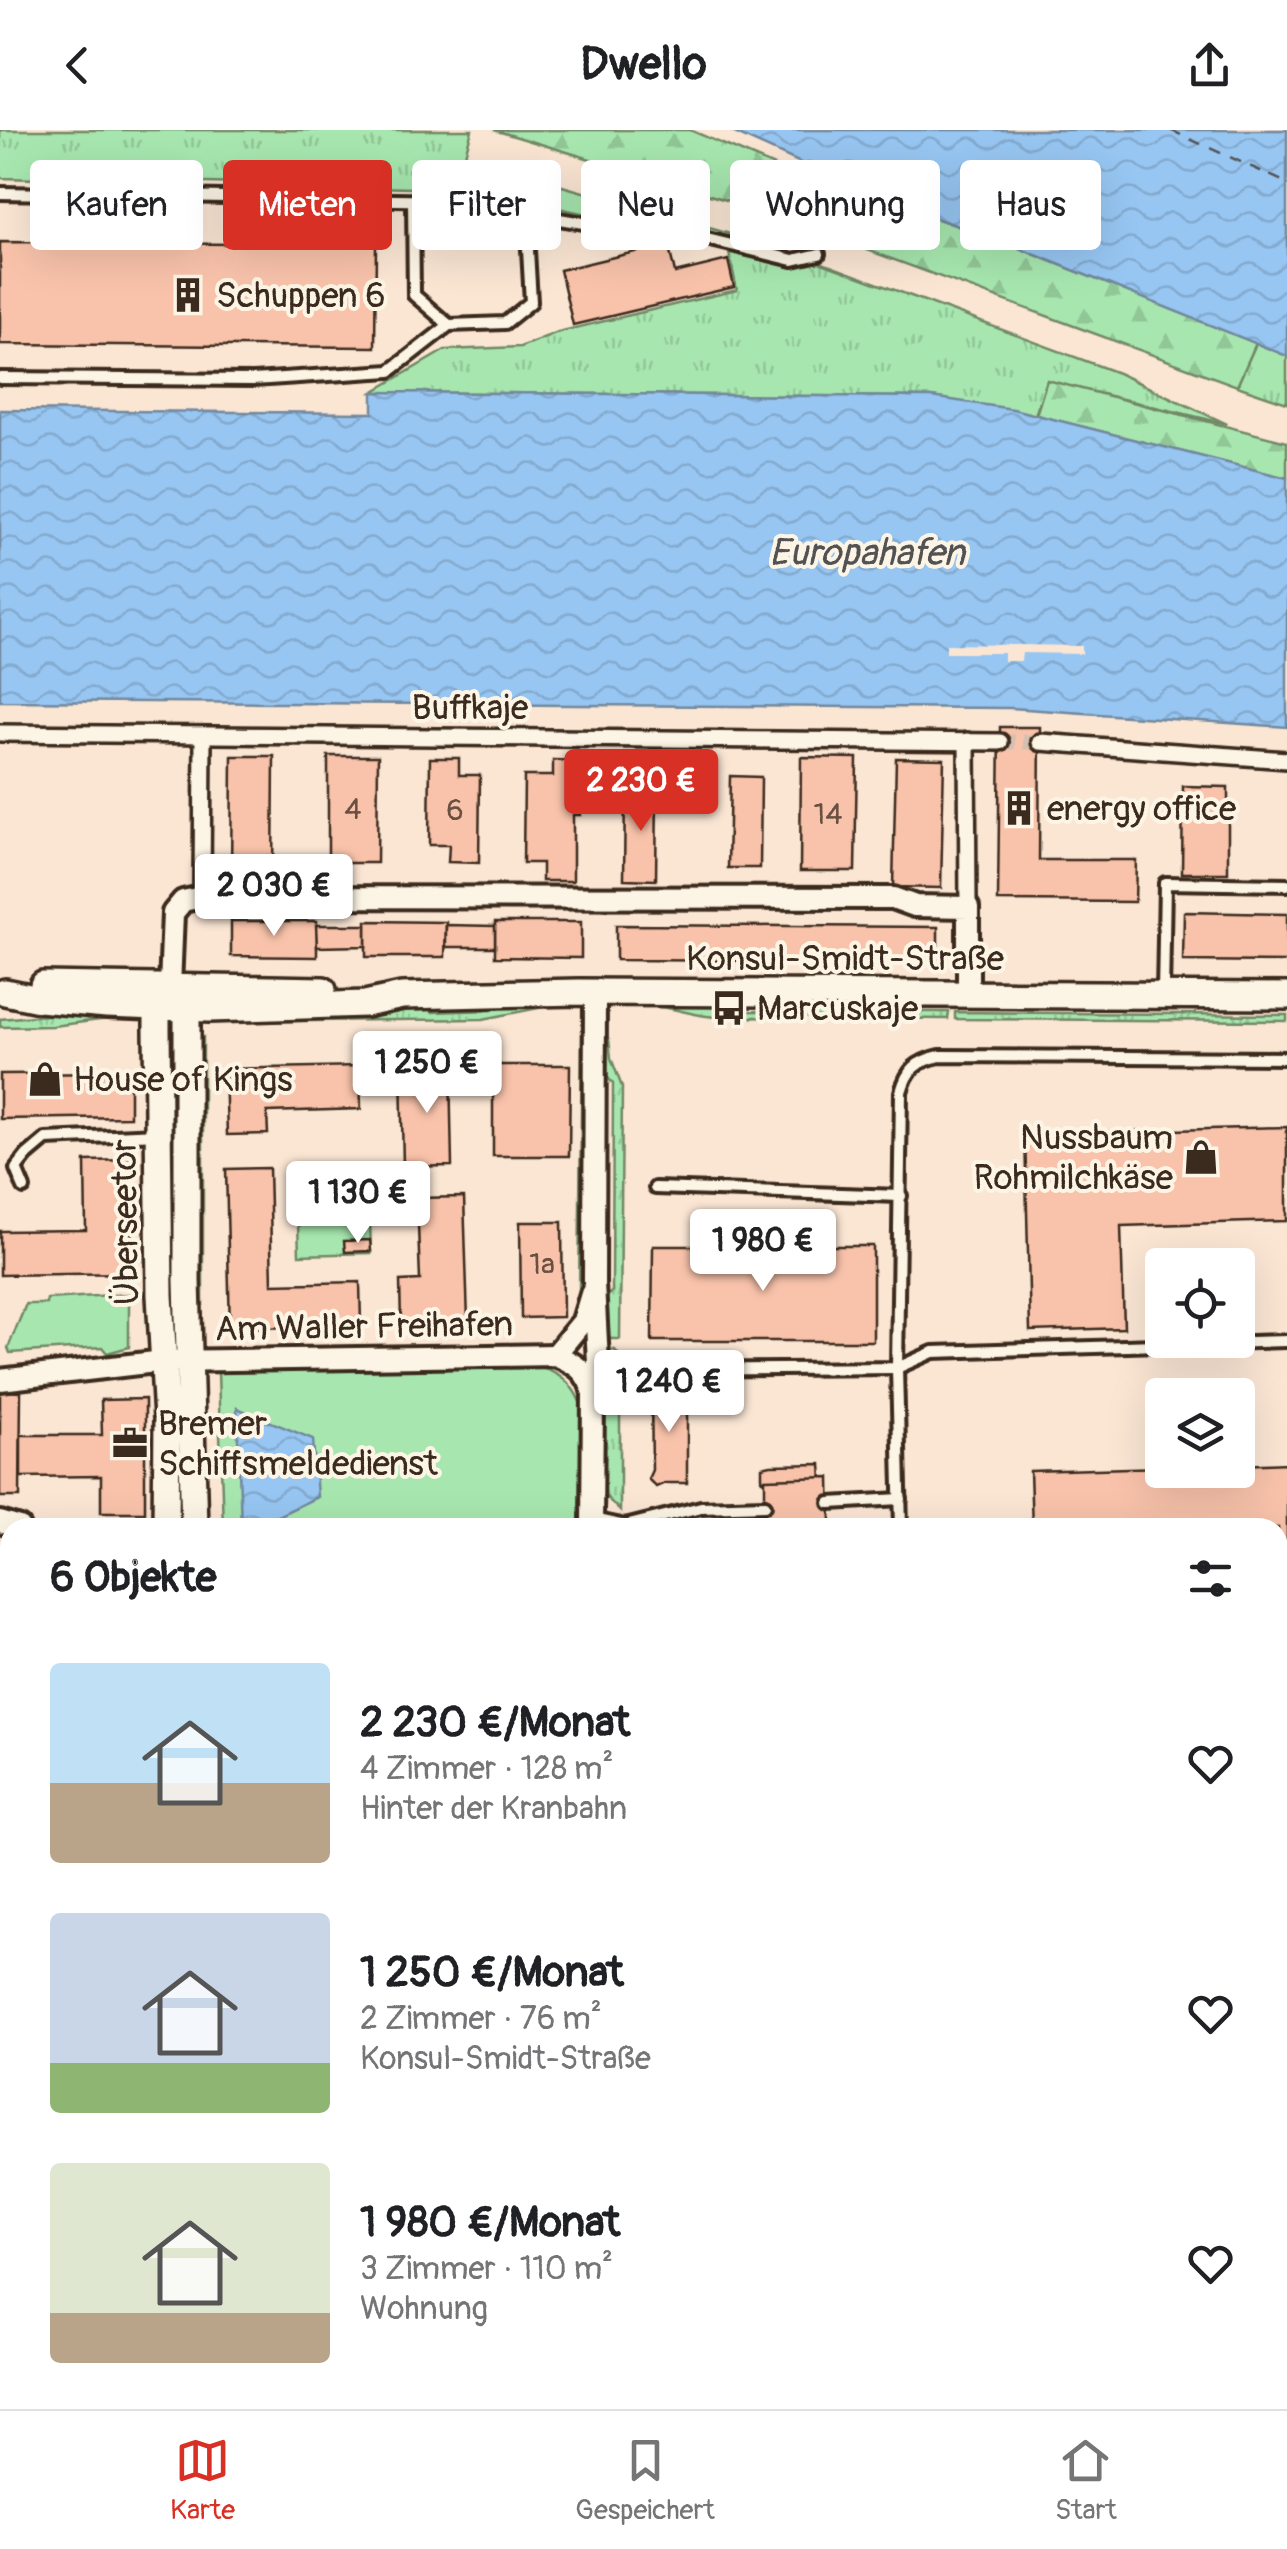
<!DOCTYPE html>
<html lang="de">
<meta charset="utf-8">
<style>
:root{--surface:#fff;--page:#f2f2f2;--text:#202124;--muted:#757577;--line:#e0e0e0;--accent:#d93025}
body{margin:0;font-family:Pangolin,sans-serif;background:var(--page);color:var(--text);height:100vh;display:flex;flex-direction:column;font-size:38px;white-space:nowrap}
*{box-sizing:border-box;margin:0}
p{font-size:32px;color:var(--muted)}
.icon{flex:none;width:55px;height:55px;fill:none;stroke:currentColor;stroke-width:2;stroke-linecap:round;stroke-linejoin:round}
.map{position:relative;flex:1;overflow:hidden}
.details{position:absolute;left:0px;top:1388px;width:1288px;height:892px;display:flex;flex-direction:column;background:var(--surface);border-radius:30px 30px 0 0;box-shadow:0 10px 40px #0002}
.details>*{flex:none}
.top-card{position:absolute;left:30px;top:30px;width:1228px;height:90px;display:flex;gap:20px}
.tools{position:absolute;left:1145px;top:1118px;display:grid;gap:20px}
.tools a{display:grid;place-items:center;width:110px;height:110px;border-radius:10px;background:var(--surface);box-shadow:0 10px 40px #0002;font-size:50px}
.price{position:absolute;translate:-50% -85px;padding:0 22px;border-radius:10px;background:#fff;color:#222;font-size:32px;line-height:65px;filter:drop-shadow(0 2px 5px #0008)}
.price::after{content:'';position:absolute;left:50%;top:60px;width:30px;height:22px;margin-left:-15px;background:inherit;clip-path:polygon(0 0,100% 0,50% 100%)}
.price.active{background:var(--accent);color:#fff}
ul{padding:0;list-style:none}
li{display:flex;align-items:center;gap:30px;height:250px;padding:0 50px}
li span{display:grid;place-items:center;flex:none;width:280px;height:200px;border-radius:10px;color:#555}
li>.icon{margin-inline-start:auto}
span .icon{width:120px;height:120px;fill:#fffc;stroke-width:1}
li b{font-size:42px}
h2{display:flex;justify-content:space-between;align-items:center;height:120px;padding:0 50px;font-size:42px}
.pill{padding:0 35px;border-radius:10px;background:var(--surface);box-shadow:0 10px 40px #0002;font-size:35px;line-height:90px}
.pill.active{background:var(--accent);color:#fff}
header{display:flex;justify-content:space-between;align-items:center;height:130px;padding:0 50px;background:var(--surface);font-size:45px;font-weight:700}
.dock{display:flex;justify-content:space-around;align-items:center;height:140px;border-top:2px solid var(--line);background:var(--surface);font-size:28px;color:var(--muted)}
.dock a{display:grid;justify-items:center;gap:5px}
.dock .active{color:var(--accent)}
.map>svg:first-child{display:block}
.grass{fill:url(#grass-tufts);stroke:#718866;stroke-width:2.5}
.forest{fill:url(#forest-firs);stroke:#718866;stroke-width:2.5}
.green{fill:#a7e7af;stroke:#718866;stroke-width:2.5}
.water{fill:url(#water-waves);stroke:#72889d;stroke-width:2.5}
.pier{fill:#fbe6d4}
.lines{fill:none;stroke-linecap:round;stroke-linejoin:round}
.ferry{stroke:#525153;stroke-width:2.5;stroke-dasharray:12 10;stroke-linecap:butt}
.building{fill:#f9c3ab;stroke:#3b2a1e;stroke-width:2.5}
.pedestrian-tunnel{stroke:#d5c0b0;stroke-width:15;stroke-dasharray:15 8;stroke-linecap:butt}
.service-casing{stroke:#3b2a1e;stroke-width:18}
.pedestrian-casing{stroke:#3b2a1e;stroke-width:22}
.minor-casing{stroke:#3b2a1e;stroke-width:28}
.tertiary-casing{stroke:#3b2a1e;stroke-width:32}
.service{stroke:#fcf5e5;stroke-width:10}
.pedestrian{stroke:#fcf5e5;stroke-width:15}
.minor{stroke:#fcf5e5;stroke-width:20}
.tertiary{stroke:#fcf5e5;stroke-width:25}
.rail{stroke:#3b2a1e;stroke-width:5;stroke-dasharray:15 8;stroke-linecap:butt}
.labels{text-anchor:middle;stroke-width:8;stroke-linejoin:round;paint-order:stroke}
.number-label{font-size:30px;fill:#6a5041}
.poi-label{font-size:35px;fill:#3b2a1e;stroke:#fcf5e5;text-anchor:start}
.street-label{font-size:35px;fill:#3b2a1e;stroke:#fcf5e5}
.water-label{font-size:38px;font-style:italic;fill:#525153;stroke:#fcf5e5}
</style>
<header><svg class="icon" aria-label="back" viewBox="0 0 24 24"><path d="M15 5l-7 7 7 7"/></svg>Dwello<svg class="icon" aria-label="share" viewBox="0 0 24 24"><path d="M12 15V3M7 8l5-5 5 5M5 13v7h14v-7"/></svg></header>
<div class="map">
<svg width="1287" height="2279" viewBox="0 0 1287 2279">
<defs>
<pattern id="grass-tufts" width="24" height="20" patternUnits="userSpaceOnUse" patternTransform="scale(2.5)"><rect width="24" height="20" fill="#a7e7af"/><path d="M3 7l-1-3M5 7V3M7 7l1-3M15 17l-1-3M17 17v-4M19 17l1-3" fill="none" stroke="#91c696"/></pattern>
<pattern id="forest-firs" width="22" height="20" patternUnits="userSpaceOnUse" patternTransform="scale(2.5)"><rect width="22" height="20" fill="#a7e7af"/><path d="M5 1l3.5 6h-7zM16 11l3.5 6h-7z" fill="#91c696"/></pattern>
<pattern id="water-waves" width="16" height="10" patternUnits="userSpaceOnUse" patternTransform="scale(2.5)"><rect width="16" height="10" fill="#97c6f2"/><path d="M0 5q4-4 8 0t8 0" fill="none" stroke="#83aacf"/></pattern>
</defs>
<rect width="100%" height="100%" fill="#fbe6d4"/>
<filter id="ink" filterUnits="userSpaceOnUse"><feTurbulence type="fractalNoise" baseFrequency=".01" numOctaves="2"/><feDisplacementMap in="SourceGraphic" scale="20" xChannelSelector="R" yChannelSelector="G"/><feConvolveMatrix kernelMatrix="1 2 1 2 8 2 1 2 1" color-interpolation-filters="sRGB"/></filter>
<g filter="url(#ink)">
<g class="grass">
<path d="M0,0H472L464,28L790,121L1118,243L1227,294L1047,251L1035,285L931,267L373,262L445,220L520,217L558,202L737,160L727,114L502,66L454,59L0,48Z"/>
<path d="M1256,213L1287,226V273L1237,256Z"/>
<path d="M550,872L549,876L483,889L231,892L232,888L425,875L432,882L492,880L501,873Z"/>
<path d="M649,873H732L743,881L949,882L948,889L717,887C693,886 671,876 648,876Z"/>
<path d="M955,882L1287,885V891L955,889Z"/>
<path d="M70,883L108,885L107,889L53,896L0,897V889Z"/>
<path d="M582,898L585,909V1162L569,1196L579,1162Z"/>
<path d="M170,908H178L180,1206H172L169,1151Z"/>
<path d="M203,908V1175H198L199,912Z"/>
<path d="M606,909H609L611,928L622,957L620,1209H604V1171L612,1161L613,954L606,945Z"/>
<path d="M604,1220H615L620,1227V1381L603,1364Z"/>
<path d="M0,1878L10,1880L5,1973L0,1964Z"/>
</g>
<g class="forest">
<path d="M494,0H690L865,75L873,66L1006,113L1256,213L1237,256L756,79Z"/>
<path d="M1047,250L1287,312V348L1036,285Z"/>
</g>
<g class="green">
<path d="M369,1058L371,1123L299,1125L297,1060Z"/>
<path d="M129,1164V1217L107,1223L102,1217L10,1223L8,1218L26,1174H46L47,1169Z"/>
<path d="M520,1234C554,1235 574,1250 584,1283L581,1397H223L218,1242Z"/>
</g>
<g class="water">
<path d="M728,0H1287V226L1006,113L873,66Z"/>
<path d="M373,262L931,267L1013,279L1287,348V597L1011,578L0,571V280L373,283Z"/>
<path d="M237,1278L313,1309L317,1367L255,1397H241Z"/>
<path d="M1278,2245H1287V2279H544L546,2270H1278Z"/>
</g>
<path class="pier" d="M946,514L1082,516V524L1022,523L1021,531H1004V523H946Z"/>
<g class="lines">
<path class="ferry" d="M1170,0L1287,53"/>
</g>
<g class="building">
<path d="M0,112L376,115L375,217L0,214Z"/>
<path d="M668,114L675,143L728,130L734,157L573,195L560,140Z"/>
<path d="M1000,597H1040L1039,730H1136L1135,772L998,771Z"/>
<path d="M232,626H274L273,749H231Z"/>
<path d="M328,626H378L377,733H328Z"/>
<path d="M801,627L857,628L855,741H800Z"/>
<path d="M430,628H459V645H480L479,733L448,732L449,715H429Z"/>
<path d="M896,628L944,629L941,758L893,757Z"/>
<path d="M553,630L580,631V685H573V751H542V733H523L524,646H553Z"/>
<path d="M730,646L761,647L760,738H728Z"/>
<path d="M1183,656L1228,657V743H1182Z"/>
<path d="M625,658H657L656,750L624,749Z"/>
<path d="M1184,782L1287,784V832L1183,831Z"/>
<path d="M231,791H317V827L231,826Z"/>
<path d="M366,791L446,792L445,827H366Z"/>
<path d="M495,792H581V828L495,827Z"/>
<path d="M316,795H366V816L317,817Z"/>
<path d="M446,795L495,796V817H446Z"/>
<path d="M616,795L938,797V832L616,830Z"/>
<path d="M493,935H570L569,1026H493Z"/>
<path d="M360,936L361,979L267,982L268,1004L227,1005L225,939Z"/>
<path d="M450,936L452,1036L403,1037L401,937Z"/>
<path d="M130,943V987L0,989V944Z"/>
<path d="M1287,997V1091L1121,1096L1124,1198L1030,1201L1025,1004Z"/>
<path d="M131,1030L132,1143L0,1145V1101L86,1100L85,1031Z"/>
<path d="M269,1038L272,1154L360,1152L361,1195L230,1199L226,1039Z"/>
<path d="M369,1038V1052L298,1054L297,1039Z"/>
<path d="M464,1067L468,1192L401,1194L400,1151L420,1150L417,1068Z"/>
<path d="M520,1092H562L563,1187L521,1188Z"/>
<path d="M370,1110L371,1121L345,1122L344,1111Z"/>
<path d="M653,1116H873V1211H652Z"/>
<path d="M687,1255V1353H665L656,1357L648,1349L652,1340L651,1256Z"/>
<path d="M0,1261L21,1262L20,1367H0Z"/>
<path d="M145,1269V1382H101V1346L21,1347V1305H102L101,1270Z"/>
<path d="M1287,1333V1689L1278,1690V1398H1032L1030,1341L1162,1337V1340H1238V1335Z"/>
<path d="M821,1334L822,1351L762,1350V1337L771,1335Z"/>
<path d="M830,1347L831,1398H765V1349Z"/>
<path d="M1278,1783H1287V1838L1278,1839Z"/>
<path d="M1287,1933V2031H1278V1934Z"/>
<rect x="1278" y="2137" width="9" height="94"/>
<path d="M219,2270H309L308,2279H227Z"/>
<rect x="417" y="2270" width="44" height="9"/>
</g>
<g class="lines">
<path class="pedestrian-tunnel" d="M1000,612H1040"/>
<defs>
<g id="service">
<path d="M0,63L451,71L649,104L670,100L793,130L819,124"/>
<path d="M413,70L414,165L449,195L505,193L531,172L526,85"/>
<path d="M0,248L253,250L390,241L449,195"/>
<path d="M1163,864L1165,753L1287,755"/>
<path d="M24,1058L16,1039L27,1025L46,1009L158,1004"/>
<path d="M655,1058L901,1066"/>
<path d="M664,1240L897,1238L933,1222L1287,1211"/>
<path d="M830,1373L901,1369"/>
<path d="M592,1389L625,1396L701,1377L765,1375"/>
<path d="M901,1398L897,1238L901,962C907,940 916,931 940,926L1287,928"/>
<path d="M1278,1698H1287"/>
<path d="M1278,1759H1287"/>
</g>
<g id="pedestrian">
<path d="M0,603L1000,612"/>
<path d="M967,611L968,777"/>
<path d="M1040,612L1287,630"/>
<path d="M202,767L203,605"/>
</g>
<g id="minor">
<path d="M170,857L173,783L183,771L202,767L893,768L915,776L968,777V864"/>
<path d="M555,1225L583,1191L591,1164"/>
<path d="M0,1250L164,1231L555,1225C575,1233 589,1242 593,1264L592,1398"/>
<path d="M594,1262L598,1233L594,1153L595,862"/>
<path d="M0,1392L20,1398"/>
<path d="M1278,2114H1287"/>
<path d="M12,2279V2270"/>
</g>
<g id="tertiary">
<path d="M43,855L323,860"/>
<path d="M170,857L187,878V1151L194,1398"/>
<path d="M5,862L39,869L107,875L209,879L365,874L402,866L579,862L1287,866"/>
<path d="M165,865L157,876V899L160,1165L167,1289L166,1398"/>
<path d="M1278,1876L1287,1875"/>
<path d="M334,2279L335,2270"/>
</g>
</defs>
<use href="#service" class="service-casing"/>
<use href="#pedestrian" class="pedestrian-casing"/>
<use href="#minor" class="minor-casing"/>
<use href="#tertiary" class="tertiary-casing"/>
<use href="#service" class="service"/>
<use href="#pedestrian" class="pedestrian"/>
<use href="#minor" class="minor"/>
<use href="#tertiary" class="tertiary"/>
<g class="rail">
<path d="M0,1970L10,1987"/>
<path d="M183,2270L189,2279"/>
<path d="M207,2270L215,2279"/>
</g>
</g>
</g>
<defs>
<symbol id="building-bare" viewBox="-9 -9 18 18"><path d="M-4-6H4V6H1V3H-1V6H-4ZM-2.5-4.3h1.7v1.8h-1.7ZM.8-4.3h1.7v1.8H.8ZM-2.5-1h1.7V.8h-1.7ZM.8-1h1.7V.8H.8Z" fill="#3b2a1e" stroke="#fcf5e5" stroke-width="2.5" paint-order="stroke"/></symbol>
<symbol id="bus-bare" viewBox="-9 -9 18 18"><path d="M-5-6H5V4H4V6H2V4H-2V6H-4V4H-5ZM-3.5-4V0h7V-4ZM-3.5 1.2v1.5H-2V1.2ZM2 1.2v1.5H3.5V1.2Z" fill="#3b2a1e" stroke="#fcf5e5" stroke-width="2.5" paint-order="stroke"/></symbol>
<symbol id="shop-bare" viewBox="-9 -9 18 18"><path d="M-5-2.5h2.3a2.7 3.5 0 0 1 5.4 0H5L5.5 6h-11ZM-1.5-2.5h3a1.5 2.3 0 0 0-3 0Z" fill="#3b2a1e" stroke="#fcf5e5" stroke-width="2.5" paint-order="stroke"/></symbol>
<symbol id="office-bare" viewBox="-9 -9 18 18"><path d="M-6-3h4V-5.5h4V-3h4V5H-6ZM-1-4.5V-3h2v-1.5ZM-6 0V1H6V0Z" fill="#3b2a1e" stroke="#fcf5e5" stroke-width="2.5" paint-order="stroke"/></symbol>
</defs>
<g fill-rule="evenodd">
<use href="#building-bare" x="163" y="140" width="50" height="50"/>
<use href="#building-bare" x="994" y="653" width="50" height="50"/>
<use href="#bus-bare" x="704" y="853" width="50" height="50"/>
<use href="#shop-bare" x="20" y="924" width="50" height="50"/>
<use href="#shop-bare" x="1176" y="1002" width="50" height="50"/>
<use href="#office-bare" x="105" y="1288" width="50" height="50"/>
</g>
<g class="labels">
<g class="number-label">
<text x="353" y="689">4</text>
<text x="455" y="690">6</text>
<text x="828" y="694">14</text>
<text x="542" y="1144">1a</text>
</g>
<g class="poi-label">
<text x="216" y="177">Schuppen 6</text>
<text x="1047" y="690">energy office</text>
<text x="757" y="890">Marcuskaje</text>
<text x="73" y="961">House of Kings</text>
<text x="1173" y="1019" text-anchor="end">Nussbaum<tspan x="1173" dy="40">Rohmilchkäse</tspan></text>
<text x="158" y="1305">Bremer<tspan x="158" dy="40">Schiffsmeldedienst</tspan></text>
</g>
<g class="street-label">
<text x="470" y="589">Buffkaje</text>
<text x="845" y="840">Konsul-Smidt-Straße</text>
<text transform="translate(125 1092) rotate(-91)" y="12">Überseetor</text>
<text transform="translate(364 1196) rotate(-1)" y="12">Am Waller Freihafen</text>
</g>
<g class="water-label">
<text x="867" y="435">Europahafen</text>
</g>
</g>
</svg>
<div class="tools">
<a><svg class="icon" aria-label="locate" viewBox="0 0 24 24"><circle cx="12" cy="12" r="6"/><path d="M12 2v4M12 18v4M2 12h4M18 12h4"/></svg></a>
<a><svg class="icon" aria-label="layers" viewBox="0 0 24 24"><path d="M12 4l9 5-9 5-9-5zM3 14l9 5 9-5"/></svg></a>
</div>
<b class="price active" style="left:641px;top:704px">2 230 €</b>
<b class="price" style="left:274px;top:809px">2 030 €</b>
<b class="price" style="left:427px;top:986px">1 250 €</b>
<b class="price" style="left:358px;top:1116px">1 130 €</b>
<b class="price" style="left:763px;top:1164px">1 980 €</b>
<b class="price" style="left:669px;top:1305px">1 240 €</b>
<div class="top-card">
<a class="pill">Kaufen</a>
<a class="pill active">Mieten</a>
<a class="pill">Filter</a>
<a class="pill">Neu</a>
<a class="pill">Wohnung</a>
<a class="pill">Haus</a>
</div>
<section class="details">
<h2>6 Objekte<svg class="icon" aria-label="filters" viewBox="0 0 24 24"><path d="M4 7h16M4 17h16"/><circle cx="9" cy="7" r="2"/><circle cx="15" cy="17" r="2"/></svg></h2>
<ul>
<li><span style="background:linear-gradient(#bfe0f5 60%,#b9a48a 0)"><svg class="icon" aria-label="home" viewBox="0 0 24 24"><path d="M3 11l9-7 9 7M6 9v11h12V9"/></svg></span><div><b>2 230 €/Monat</b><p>4 Zimmer · 128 m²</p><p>Hinter der Kranbahn</p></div><svg class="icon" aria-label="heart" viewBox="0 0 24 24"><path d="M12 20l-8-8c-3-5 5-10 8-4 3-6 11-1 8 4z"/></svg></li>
<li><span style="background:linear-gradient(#c9d6e8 75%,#8fb573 0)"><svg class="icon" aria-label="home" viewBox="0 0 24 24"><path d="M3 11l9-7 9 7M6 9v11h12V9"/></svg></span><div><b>1 250 €/Monat</b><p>2 Zimmer · 76 m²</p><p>Konsul-Smidt-Straße</p></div><svg class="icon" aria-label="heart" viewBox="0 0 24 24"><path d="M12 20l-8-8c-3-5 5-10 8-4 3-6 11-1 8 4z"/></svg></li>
<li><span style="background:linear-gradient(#dfe7d0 75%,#b9a48a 0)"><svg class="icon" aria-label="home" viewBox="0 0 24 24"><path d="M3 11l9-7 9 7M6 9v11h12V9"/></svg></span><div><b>1 980 €/Monat</b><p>3 Zimmer · 110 m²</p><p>Wohnung</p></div><svg class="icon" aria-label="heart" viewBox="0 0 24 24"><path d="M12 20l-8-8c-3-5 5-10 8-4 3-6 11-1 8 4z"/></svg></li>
</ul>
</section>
</div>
<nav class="dock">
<a class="active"><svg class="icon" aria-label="map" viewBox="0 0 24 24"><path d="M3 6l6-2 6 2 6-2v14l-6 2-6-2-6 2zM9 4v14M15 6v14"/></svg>Karte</a>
<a><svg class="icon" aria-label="saved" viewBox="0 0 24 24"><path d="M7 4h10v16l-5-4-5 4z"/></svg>Gespeichert</a>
<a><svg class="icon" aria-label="home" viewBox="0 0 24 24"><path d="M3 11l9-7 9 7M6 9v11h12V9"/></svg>Start</a>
</nav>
